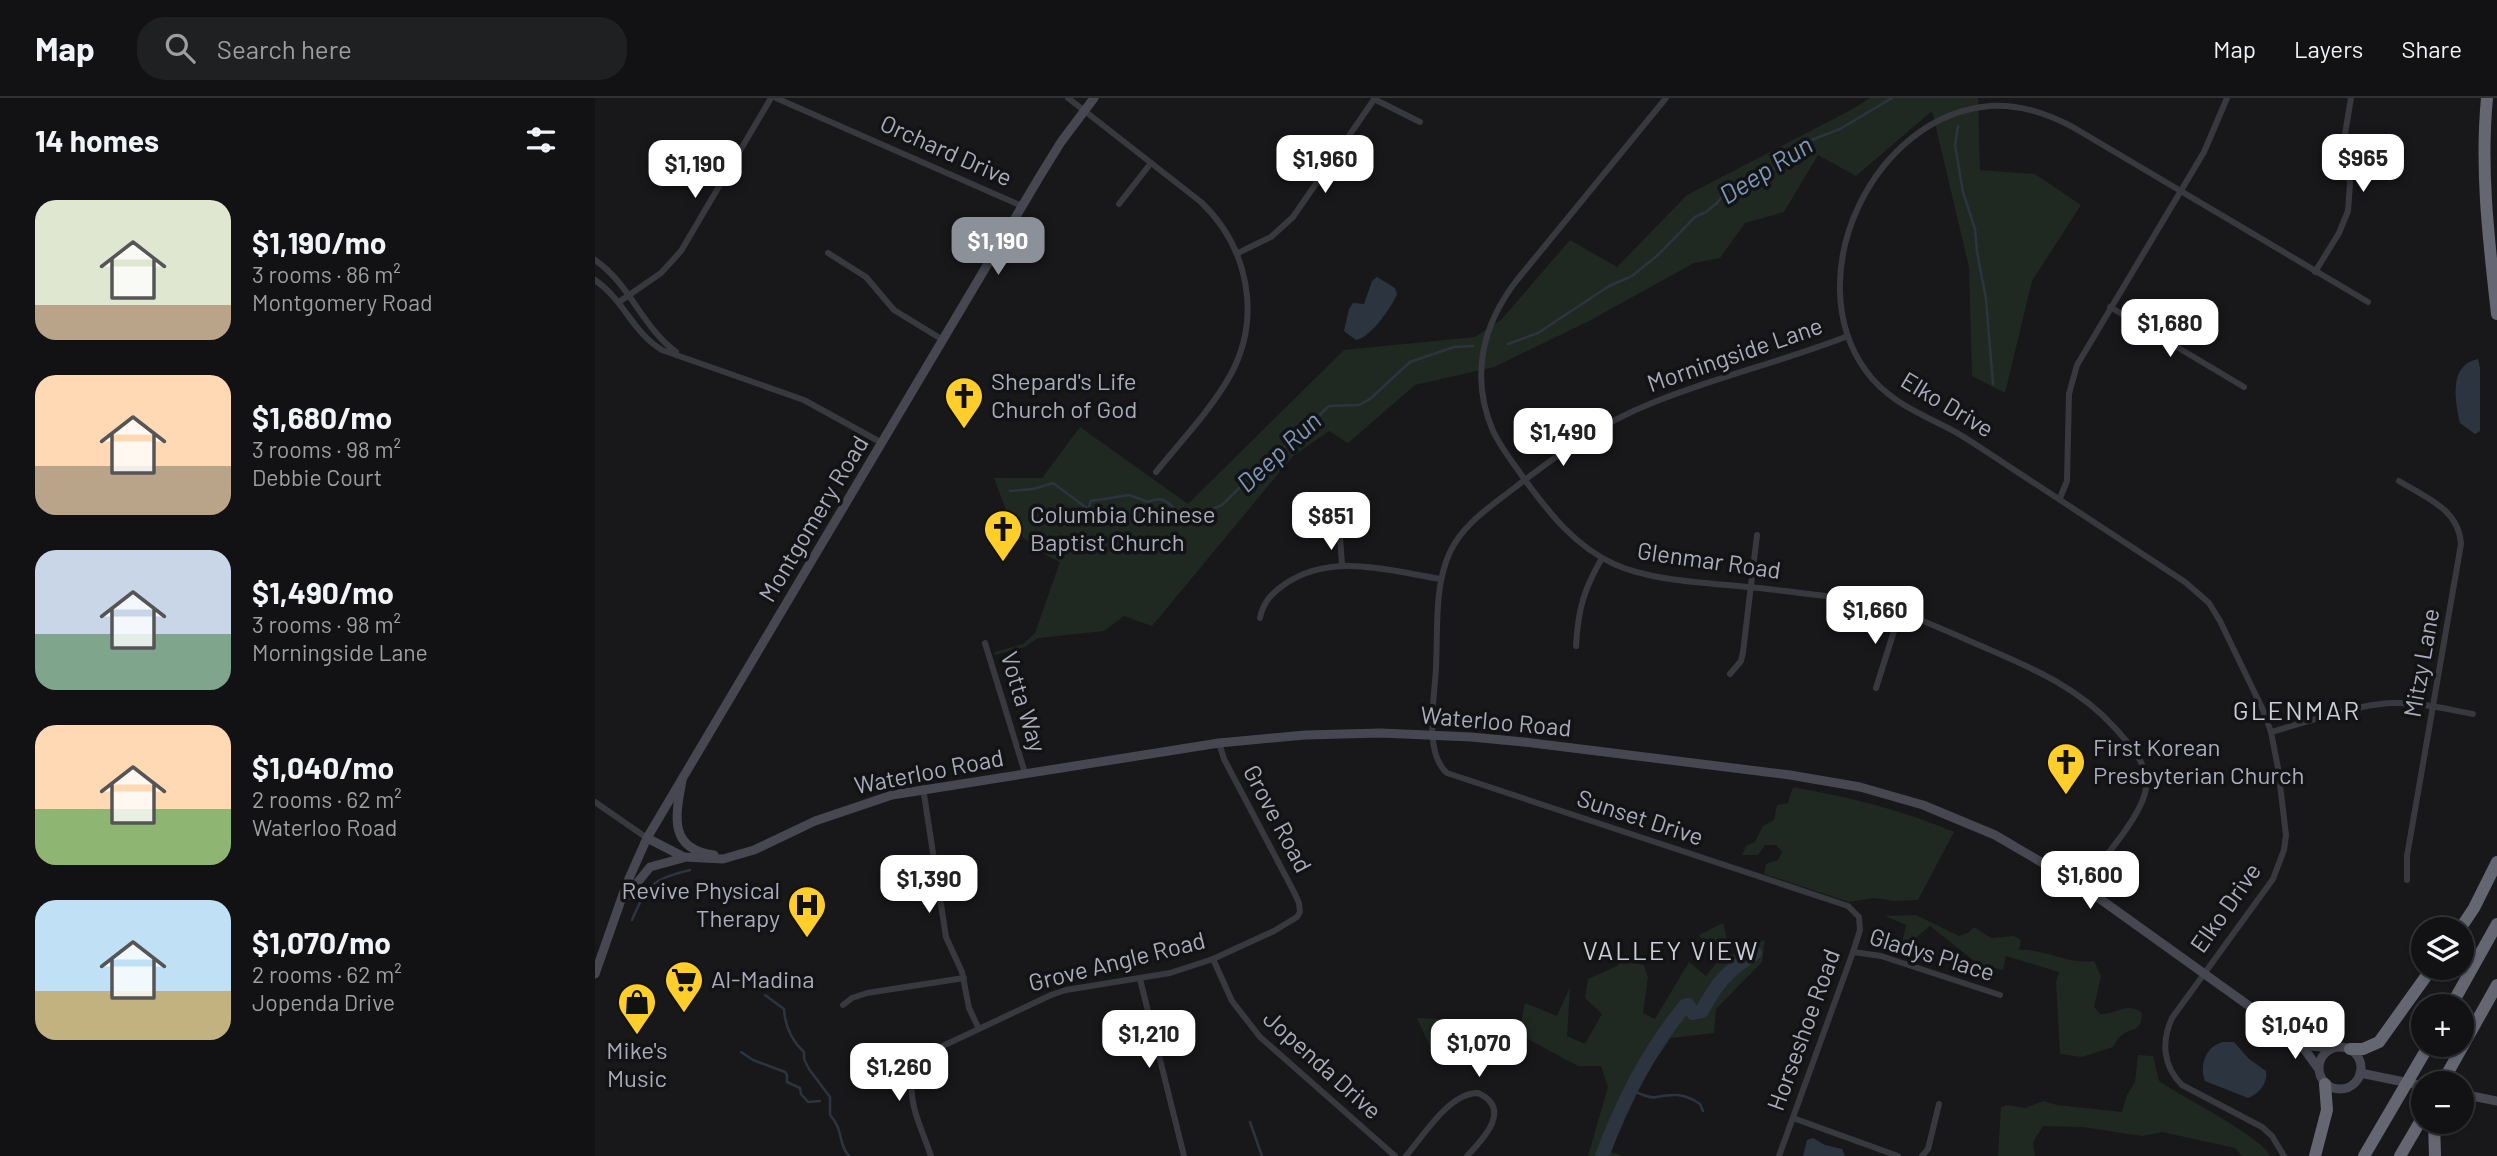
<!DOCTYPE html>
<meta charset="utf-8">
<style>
:root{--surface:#121214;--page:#1f2022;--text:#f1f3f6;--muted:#9c9ea0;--line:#313234;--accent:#8c9099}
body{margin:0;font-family:Barlow,sans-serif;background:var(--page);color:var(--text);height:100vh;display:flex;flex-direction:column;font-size:26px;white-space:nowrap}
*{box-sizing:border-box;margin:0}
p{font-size:23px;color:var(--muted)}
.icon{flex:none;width:38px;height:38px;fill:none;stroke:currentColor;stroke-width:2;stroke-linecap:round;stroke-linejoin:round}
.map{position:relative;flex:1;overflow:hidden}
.panel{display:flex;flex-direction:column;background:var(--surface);width:595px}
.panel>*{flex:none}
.controls{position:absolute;left:1816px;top:819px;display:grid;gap:14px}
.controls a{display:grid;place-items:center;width:63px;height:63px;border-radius:50%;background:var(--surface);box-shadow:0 2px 5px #0004,0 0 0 2px var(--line);font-size:35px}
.price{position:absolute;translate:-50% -60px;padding:0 16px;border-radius:14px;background:#fff;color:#222;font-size:23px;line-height:46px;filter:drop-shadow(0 2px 4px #0008)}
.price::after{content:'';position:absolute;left:50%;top:42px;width:21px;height:16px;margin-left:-10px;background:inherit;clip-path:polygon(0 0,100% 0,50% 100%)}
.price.current{background:var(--accent);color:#fff}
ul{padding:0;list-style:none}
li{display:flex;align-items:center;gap:21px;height:175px;padding:0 35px}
li span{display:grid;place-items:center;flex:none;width:196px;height:140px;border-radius:21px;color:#555}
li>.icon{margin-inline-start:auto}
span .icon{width:84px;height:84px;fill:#fffc;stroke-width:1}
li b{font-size:30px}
h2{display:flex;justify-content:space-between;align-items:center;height:84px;padding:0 35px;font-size:30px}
header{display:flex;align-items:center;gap:42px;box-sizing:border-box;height:98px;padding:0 35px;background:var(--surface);border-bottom:2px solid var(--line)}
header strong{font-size:33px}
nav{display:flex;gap:38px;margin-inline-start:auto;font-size:24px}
.search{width:490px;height:63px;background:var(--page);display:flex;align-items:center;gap:18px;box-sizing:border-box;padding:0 24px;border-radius:28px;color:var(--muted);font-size:26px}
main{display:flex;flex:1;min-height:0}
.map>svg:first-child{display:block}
.green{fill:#1f2921}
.water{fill:#2c353f}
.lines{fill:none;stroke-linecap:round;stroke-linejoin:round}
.stream{stroke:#2c353f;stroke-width:2.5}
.river{stroke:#2c353f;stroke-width:14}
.street{stroke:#38393f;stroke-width:6}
.secondary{stroke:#464750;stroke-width:9}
.highway{stroke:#646671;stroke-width:12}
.labels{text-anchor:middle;stroke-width:7;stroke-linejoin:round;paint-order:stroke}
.street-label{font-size:24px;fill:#a9acbb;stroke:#131315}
.poi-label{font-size:24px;fill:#a9acbb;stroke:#131315;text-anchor:start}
.water-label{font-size:26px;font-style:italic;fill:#7d97b8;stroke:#131315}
.neighbourhood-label{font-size:26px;letter-spacing:2px;fill:#caccd6;stroke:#131315}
</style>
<header>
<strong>Map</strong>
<div class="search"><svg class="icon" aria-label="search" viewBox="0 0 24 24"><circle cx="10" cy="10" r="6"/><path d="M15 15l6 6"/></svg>Search here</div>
<nav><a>Map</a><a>Layers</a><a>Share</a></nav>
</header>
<main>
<section class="panel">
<h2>14 homes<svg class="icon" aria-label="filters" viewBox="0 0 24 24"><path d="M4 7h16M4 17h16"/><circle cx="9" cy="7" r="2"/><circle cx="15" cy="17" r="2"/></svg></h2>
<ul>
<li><span style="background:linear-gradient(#dfe7d0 75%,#b9a48a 0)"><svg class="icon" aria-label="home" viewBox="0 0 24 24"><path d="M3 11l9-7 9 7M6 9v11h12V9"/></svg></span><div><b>$1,190/mo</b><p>3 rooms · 86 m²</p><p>Montgomery Road</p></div></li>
<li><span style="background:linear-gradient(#ffd9b3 65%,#b9a48a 0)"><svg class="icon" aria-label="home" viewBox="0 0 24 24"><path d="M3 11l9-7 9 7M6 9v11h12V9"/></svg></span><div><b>$1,680/mo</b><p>3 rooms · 98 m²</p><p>Debbie Court</p></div></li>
<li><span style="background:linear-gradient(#c9d6e8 60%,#7fa58c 0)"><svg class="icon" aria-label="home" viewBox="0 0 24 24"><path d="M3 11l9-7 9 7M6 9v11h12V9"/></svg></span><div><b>$1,490/mo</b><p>3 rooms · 98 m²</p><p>Morningside Lane</p></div></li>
<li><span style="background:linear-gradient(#ffd9b3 60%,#8fb573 0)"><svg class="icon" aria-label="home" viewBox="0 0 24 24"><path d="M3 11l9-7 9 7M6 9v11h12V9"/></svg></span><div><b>$1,040/mo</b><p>2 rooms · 62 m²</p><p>Waterloo Road</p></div></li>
<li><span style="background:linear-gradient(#bfe0f5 65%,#c2b280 0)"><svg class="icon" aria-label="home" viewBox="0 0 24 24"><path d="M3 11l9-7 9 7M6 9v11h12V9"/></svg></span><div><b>$1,070/mo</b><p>2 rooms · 62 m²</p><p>Jopenda Drive</p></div></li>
</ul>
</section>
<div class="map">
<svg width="1902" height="1058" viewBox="0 0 1902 1058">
<rect width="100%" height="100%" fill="#18181a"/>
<g class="green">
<path d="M1275,0H1383L1385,72L1440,76L1486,107L1437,183L1410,295L1377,278L1374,169L1337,13L1261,78L1223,57L1189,114L1150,125L1125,160L1099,165L994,223L899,269L820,287L753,345L734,333L698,358L557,528L529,518L509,533L443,540L430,549L399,557L400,554L428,546L440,535L465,464L453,458L419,433L399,380H447L485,329L593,406L749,252L880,239L906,222L975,142L1022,169L1092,97L1256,12Z"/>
<path d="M1198,689C1254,699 1307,712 1359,734L1323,802L1299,803L1279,800L1254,804L1169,776L1171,766L1183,762L1187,754L1181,747H1170L1163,757H1147L1151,748L1160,744L1168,728L1179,722L1182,707L1193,705Z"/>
<path d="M1321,817L1364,838L1373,835L1379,829L1396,840L1419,838L1426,842L1424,852C1450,850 1472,867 1499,863L1506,878L1499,909L1505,916C1523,916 1532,903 1547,915L1546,924L1542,930C1530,934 1524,937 1518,949L1487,959L1465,956L1461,884L1464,874L1411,858L1408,872L1383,866L1335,828L1323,838L1315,856L1310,857L1305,854L1311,827L1290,818Z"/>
<path d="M1128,825L1136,857L1170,842L1167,864L1121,911L1119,935L1076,940L1042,988L1016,1054L1028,1058H993L1013,989L1006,968H983L927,938L837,953L822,920L926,925L930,905L962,918L975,889L972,938L990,946L1007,916L990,900L993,881L1022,868L1028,861L1049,867L1053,879L1048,915L1060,921L1094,864L1111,878L1123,863L1104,837Z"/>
<path d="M1543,957L1558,958L1564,983C1585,998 1668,1039 1675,1058H1647L1640,1050L1567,1034L1547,1038L1488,1029L1448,1028L1438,1044L1440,1058H1403L1406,1009L1413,1007L1430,1010L1448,1003L1462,1007L1527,1014L1532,997L1540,984Z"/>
</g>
<g class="water">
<path d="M782,179L800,190L802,196C797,209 775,240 761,242L749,233L754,211L758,205L769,206L777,183Z"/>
<path d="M1883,261L1885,270V333L1880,336L1865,325C1860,303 1853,267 1883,261Z"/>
<path d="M1628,944H1639L1654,961L1671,973C1673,985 1664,996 1653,1000L1610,983C1604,967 1611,948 1628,944Z"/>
<path d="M1218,1040L1230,1047L1247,1051L1250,1058H1208L1212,1042Z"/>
</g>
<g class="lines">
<g class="stream">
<path d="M1363,28L1360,47L1368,94L1380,131L1382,154L1391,201L1398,286"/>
<path d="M913,246L943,235L1014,188L1037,178L1063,157L1100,119L1111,114L1122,105L1130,94L1176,73L1214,43L1245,31L1297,0"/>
<path d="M415,393L438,391L458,385L493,411L496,403L534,397L553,404C566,398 572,402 580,412L608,415L627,407L669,365L702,339L734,308L764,307L775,301L815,264L859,249L878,248"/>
<path d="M37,822C52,787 58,781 95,772"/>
<path d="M170,897L189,911C190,928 196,942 209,954V961L214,971L235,999V1017C249,1032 243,1047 254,1058"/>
<path d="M146,954L158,962L190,974L192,977V984L205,990L206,996L213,1004L225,1003"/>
<path d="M1035,991C1043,995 1054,1001 1062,999C1079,996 1089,995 1105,1006L1108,1013"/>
<path d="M655,1024L667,1058"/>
</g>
<path class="river" d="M1007,1058C1027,1005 1053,952 1090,908L1093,907L1098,915L1107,913C1122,884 1133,873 1160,855"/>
<g class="street">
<path d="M181,0L427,108"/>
<path d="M473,0L606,104C653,149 667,218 636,276C616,312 586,343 561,374"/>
<path d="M1071,0L922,182C887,227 875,279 898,333C906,350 919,366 930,382C955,416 980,448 1019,466C1060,485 1125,485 1172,491C1216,496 1261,500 1304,514C1334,524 1364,539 1393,551C1440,571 1485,591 1520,630C1535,647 1557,669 1550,695C1543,723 1505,764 1487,788"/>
<path d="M779,1L825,24"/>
<path d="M524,106L556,65"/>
<path d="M233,155L271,179L299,212L348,242"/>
<path d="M643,155L676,139L698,119L780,0"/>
<path d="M0,162C35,186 47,229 81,254"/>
<path d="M1720,174L1744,135L1753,113L1755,86L1750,36L1756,0"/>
<path d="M0,182C28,201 38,235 67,252L209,302L287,345"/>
<path d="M24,204L66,175L86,153L176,0"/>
<path d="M1515,209L1649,289"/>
<path d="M1804,383C1830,399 1864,411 1866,446L1812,758V782"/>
<path d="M1465,400L1472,383L1474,296L1482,267L1609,54L1632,0"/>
<path d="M735,413L744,426L747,466"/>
<path d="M665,520C668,504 677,495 690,486C737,454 794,473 846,481"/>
<path d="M390,545L430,675"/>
<path d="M981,548C983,511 989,491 1007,460"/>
<path d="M1135,576L1146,563L1148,554L1162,437"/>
<path d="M1281,590L1305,514"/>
<path d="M1676,634C1713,624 1758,607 1797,605C1824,604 1851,611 1878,616"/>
<path d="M328,690L351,839L367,874L374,910L383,929"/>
<path d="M0,704L52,740"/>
<path d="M1258,854L1286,858L1405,897"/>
<path d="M618,861L637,903L665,939L800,1058"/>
<path d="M545,881L589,1058"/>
<path d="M248,907L257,900L272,895L369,880"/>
<path d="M1198,1020L1303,1058"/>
<path d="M336,1058C324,1021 300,985 335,954L456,897L471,892L575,875L618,861L679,833L702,819L705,814L704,805L699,794L629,661L624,645"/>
<path d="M811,1058C829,1037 854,995 883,995C918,1011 888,1041 872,1058"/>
<path d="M1184,1058L1258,854L1265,832L1264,819L1253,808L852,675C828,654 840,599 841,569C843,531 839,488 855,454C868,426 895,409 918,391C962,357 1006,325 1057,305C1121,279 1189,263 1253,238"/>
<path d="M1327,1058L1333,1051L1344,1006"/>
<path d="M1689,1058L1677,1038L1667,1029L1587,987C1568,968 1566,944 1577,920L1678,781L1689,752L1691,737L1683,670L1676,634L1668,612L1625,523L1614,505L1590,484L1389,352C1377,344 1365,336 1353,330C1322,314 1292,302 1271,273C1202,178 1279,17 1395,8C1424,6 1450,15 1476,28L1773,204"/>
</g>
<g class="secondary">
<path d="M87,682C81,716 72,751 119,757"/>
<path d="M52,740L89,759L128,761L159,752L220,723L297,697L624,645L710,637L786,635L876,639L929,644L1195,677L1265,689L1328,707L1400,737L1487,788L1696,938L1710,952L1723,970"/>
<path d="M30,800L55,769L88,760"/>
<path d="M0,876L32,785L52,740L445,78L466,44L499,0"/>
<path d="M1704,942L1717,948L1736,950"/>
<circle cx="1745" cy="970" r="21"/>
<path d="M1765,975L1829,988"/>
<path d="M1867,996L1902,1003"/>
</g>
<g class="highway">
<path d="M1892,0C1885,73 1894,144 1902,216"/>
<path d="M1865,831L1879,810L1902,764"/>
<path d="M1856,908L1902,826"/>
<path d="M1755,951H1768L1784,944L1837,870"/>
<path d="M1847,985L1902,887"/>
<path d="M1839,1024L1840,1058"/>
<path d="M1720,1058L1732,1012L1730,986"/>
<path d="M1769,1058L1834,947"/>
<path d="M1805,1058L1829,1017"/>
</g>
</g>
<defs>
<symbol id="church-pin" viewBox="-11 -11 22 30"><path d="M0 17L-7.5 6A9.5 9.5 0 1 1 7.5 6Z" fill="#ffce2b" stroke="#131315"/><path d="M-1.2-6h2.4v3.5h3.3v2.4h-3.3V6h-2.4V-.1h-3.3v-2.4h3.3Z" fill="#111"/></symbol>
<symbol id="hospital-pin" viewBox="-11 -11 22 30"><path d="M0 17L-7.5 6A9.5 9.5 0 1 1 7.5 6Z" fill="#ffce2b" stroke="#131315"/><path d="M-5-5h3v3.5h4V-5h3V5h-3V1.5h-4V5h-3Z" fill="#111"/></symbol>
<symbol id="supermarket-pin" viewBox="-11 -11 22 30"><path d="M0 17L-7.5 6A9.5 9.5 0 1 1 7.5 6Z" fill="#ffce2b" stroke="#131315"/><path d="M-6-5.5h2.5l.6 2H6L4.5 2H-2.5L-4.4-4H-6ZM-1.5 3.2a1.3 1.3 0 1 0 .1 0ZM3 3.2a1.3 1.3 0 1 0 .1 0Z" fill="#111"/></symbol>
<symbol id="shop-pin" viewBox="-11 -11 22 30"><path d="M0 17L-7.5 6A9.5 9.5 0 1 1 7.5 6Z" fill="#ffce2b" stroke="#131315"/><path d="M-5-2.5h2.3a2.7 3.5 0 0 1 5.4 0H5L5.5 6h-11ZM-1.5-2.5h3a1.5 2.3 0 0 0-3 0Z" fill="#111"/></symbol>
</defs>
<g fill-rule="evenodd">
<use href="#church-pin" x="347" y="276" width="44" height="60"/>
<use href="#church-pin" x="386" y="409" width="44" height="60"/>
<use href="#church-pin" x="1449" y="642" width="44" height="60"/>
<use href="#hospital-pin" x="190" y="785" width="44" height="60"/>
<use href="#supermarket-pin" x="67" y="860" width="44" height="60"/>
<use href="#shop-pin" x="20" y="882" width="44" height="60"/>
</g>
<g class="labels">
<g class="street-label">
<text transform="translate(351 53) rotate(24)" y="8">Orchard Drive</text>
<text transform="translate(1140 257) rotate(-19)" y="8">Morningside Lane</text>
<text transform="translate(1352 307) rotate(31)" y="8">Elko Drive</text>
<text transform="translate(219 421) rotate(-59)" y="8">Montgomery Road</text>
<text transform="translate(1114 463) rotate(8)" y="8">Glenmar Road</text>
<text transform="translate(1827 565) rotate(-80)" y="8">Mitzy Lane</text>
<text transform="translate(428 604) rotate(73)" y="8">Votta Way</text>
<text transform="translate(901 624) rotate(5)" y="8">Waterloo Road</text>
<text transform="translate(334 674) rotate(-11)" y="8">Waterloo Road</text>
<text transform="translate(1045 720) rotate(18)" y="8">Sunset Drive</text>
<text transform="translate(682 721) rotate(62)" y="8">Grove Road</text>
<text transform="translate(1631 810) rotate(-55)" y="8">Elko Drive</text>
<text transform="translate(1337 857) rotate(17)" y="8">Gladys Place</text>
<text transform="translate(522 864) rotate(-14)" y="8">Grove Angle Road</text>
<text transform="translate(1209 932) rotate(-70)" y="8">Horseshoe Road</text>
<text transform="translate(727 967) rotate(42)" y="8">Jopenda Drive</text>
</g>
<g class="poi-label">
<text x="396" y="292">Shepard's Life<tspan x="396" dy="28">Church of God</tspan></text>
<text x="435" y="425">Columbia Chinese<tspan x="435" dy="28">Baptist Church</tspan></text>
<text x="1498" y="658">First Korean<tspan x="1498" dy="28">Presbyterian Church</tspan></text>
<text x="185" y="801" text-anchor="end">Revive Physical<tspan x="185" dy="28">Therapy</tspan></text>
<text x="116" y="890">Al-Madina</text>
<text x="42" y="961" text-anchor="middle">Mike's<tspan x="42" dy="28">Music</tspan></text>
</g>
<g class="water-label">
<text transform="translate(1171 72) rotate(-32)" y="9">Deep Run</text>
<text transform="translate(684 354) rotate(-43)" y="9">Deep Run</text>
</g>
<g class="neighbourhood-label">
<text x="1702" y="622">GLENMAR</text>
<text x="1076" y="862">VALLEY VIEW</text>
</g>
</g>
</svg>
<div class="controls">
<a><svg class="icon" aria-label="layers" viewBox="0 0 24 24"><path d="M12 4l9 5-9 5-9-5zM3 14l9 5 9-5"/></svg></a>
<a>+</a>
<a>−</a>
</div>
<b class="price" style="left:1768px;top:96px">$965</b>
<b class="price" style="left:730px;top:97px">$1,960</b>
<b class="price" style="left:100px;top:102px">$1,190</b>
<b class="price current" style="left:403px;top:179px">$1,190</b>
<b class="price" style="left:1575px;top:261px">$1,680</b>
<b class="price" style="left:968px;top:370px">$1,490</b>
<b class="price" style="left:736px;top:454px">$851</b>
<b class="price" style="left:1280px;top:548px">$1,660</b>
<b class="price" style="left:1495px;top:813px">$1,600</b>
<b class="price" style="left:334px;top:817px">$1,390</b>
<b class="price" style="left:1700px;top:963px">$1,040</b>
<b class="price" style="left:554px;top:972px">$1,210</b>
<b class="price" style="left:884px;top:981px">$1,070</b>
<b class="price" style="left:304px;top:1005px">$1,260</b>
</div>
</main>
